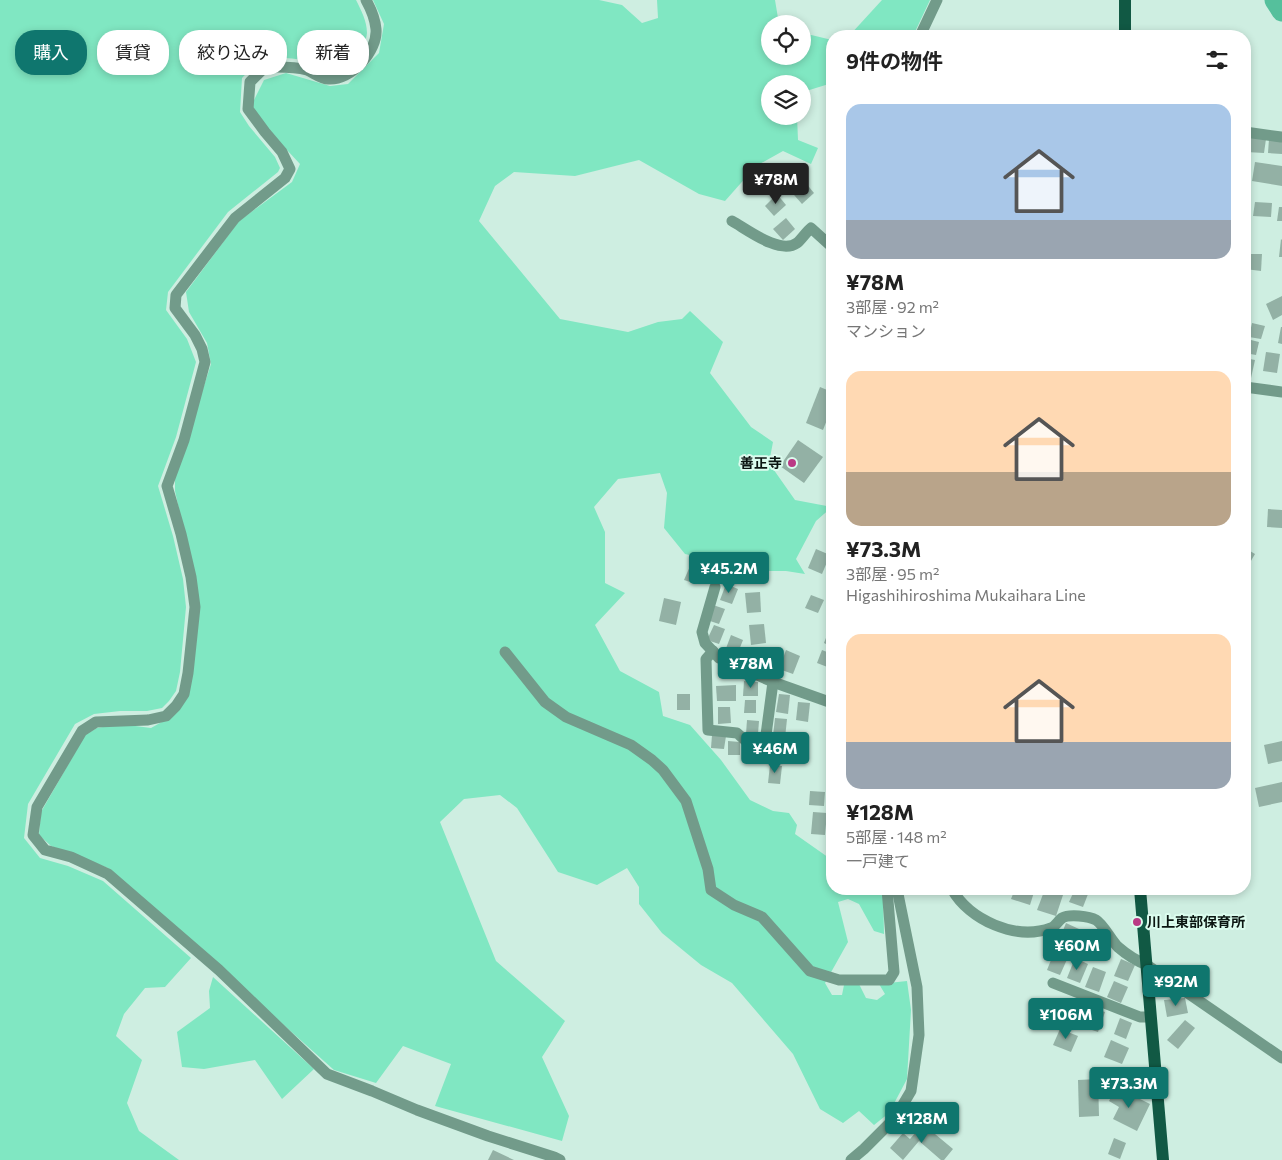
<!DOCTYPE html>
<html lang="ja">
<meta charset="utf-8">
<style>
:root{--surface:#fff;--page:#f6f6f6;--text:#222;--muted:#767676;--accent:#0f766e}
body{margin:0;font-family:Commissioner,"Noto Sans JP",sans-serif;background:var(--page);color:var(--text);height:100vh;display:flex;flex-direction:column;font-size:19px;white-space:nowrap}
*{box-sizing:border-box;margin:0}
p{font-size:16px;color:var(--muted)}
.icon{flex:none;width:28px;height:28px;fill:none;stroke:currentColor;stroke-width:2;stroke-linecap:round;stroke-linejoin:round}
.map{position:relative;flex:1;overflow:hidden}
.panel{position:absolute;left:826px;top:30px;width:425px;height:865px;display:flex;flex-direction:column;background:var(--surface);border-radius:20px;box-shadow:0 2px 8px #0003}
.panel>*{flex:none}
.hud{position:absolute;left:15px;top:30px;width:475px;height:45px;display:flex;gap:10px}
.buttons{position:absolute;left:761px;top:15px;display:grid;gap:10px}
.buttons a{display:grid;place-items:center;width:50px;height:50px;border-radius:50%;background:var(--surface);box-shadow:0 2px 8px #0003;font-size:25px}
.price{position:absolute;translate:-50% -42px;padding:0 11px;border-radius:5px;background:var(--accent);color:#fff;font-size:16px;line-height:32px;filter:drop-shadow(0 1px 2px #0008)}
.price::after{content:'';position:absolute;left:50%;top:30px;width:15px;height:11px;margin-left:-8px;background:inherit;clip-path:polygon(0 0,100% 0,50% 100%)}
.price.selected{background:#222;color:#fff}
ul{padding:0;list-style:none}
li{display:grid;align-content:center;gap:10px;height:265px;padding:0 20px}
li span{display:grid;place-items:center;height:155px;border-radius:15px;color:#555}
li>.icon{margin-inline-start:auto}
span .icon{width:90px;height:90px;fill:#fffc;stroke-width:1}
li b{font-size:21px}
h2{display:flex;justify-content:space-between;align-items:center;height:60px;padding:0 20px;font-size:21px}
.tag{padding:0 18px;border-radius:20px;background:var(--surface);box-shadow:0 2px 8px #0003;font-size:18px;line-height:45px}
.tag.selected{background:var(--accent);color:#fff}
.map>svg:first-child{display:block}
.green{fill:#80e7c2}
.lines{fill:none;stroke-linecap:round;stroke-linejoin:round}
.river{stroke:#55c09c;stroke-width:21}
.building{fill:#93b1a5}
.minor{stroke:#729b8a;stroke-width:11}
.major{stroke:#115944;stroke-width:12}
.poi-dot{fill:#ba3a85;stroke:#dbfcee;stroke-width:2}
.labels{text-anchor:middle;stroke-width:4;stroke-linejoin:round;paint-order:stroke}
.poi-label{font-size:14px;font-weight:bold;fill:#0a1511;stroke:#dbfcee;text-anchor:end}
</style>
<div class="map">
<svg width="1282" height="1160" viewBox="0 0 1282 1160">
<rect width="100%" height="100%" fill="#ceeee1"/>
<g class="green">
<path d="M0,0H356C361,10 367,21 367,33C366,48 346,72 329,70C322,69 314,63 307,61C292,57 277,58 261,58L242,78L240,112L249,126L275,157L280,168L278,172L228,212L168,292L166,310L187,339L196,362L176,437L158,486L173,536L183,579L186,607L180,672L176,691L169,701L162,708L147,711H120L94,714L75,724L28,804L24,838L40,858L68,866L103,881L191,958L165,987L145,988L124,1014L116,1036L142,1060L127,1103L139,1131L179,1160H0Z"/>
<path d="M373,0H599L622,5L642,23L658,18L657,0H775L779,24H770V56H802L803,33L832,40V83L803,92L802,84H770V116H797L798,140L818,148L811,164L783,151L756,166L725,201L699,194L639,160L575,176L514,172L495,186L479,221L560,319L628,332L658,322L682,319L690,311L723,342L710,373L751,427L773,442L769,463L795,500L832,507L816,521L796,559L805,574L786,571H759L685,554L664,528L667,493L660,473L618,479L594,507L605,532V583L625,593L595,625L620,671L659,692L663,716L690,725L721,760L750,800L773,811L789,813L797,825L795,834L832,860V889H883L884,934L874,931L859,904L848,899L838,902L848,942L825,983L832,995H842L844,985L859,984L866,998L877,1000L885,994L879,984L907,981L911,1010L907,1079L889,1113L874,1125L859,1111L843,1123L820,1109L793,1054L732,983L701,965L662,933L639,904V887L627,868L597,885L558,872L517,808L500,795L464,799L440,822L496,961L565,1021L542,1057L569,1116L562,1141L435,1106L451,1064L403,1046L376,1083L334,1070L108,868L51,846L39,835L41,812L85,735L97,728L120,724L151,728L167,719L183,704L200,606L175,491V475L211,364L207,343L189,312L186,292L239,221L292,182L300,164L258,119L251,106L264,80L286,73L330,86L348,84L379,53L384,24Z"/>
<path d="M882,0H930L913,36H849Z"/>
<path d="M213,977L314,1069L282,1099L255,1060L204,1069L182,1067L177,1032L210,1008L209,991Z"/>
</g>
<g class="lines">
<path class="river" d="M1275,0L1282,11"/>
</g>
<g class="building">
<path d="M1248,137L1266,139L1264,153L1246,152Z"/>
<path d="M1269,139L1282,140V154L1268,153Z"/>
<path d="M1255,162L1282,166V186L1252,181Z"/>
<path d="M776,167L785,178L773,189L763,178Z"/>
<path d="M800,176L814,193L802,204L787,187Z"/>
<path d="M777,194L786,205L774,216L765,206Z"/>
<path d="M1245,198H1248L1247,212H1245Z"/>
<path d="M1255,202L1272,203L1271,217L1253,216Z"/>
<path d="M1279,207H1282V221H1277Z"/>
<path d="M786,218L795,229L783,240L773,229Z"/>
<path d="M1281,239L1282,240V257H1279Z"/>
<path d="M1245,254H1262L1261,271L1245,269Z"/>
<path d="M1282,296V315L1273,320L1266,304Z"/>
<path d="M832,315V354H828L827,316Z"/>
<path d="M1252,323L1265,326L1261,339L1249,337Z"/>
<path d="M1281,327H1282V344L1278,343Z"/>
<path d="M1247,339L1259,342L1256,355L1245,353Z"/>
<path d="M1266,352L1280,354L1277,373L1263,371Z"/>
<path d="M1245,358L1255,360L1251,378L1245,377Z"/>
<path d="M820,387L832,392V407L823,430L806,423Z"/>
<path d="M798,440L823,457L804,483L780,466Z"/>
<path d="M1245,453H1248L1246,471H1245Z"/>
<path d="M1268,509L1282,510V528L1267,527Z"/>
<path d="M1245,511H1251L1250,529H1245Z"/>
<path d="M1245,548L1255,554L1245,571Z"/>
<path d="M816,549L830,555L822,574L808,568Z"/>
<path d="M691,564L702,569L696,584L684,580Z"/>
<path d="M726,584L738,589L732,604L720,600Z"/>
<path d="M760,592L761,612L747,613L745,593Z"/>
<path d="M811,595L824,600L818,613L805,608Z"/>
<path d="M664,598L681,602L676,625L659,621Z"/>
<path d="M713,605L725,609L719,624L707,620Z"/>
<path d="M832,616V628L828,626Z"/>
<path d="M764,624L766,643L751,645L749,625Z"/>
<path d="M714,625L725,629L719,644L707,640Z"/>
<path d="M829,630L832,631V647L824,643Z"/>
<path d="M731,635L743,640L737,655L725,651Z"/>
<path d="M786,650L800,656L793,674L779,669Z"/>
<path d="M822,650L832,654V661L830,668L817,663Z"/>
<path d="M744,681L758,682V696H743Z"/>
<path d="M736,685V701H717L716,686Z"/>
<rect x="677" y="694" width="13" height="16"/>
<path d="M779,694L790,695L788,714L776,712Z"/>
<path d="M745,700H756V713H744Z"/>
<path d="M798,702L810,703L808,722L796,720Z"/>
<path d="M718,707H730L731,723L718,724Z"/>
<path d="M775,718L787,719L785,738L773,736Z"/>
<path d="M747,720L759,721L758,734H746Z"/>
<path d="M828,734H832V748H827Z"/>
<path d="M712,735L726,736L724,749L711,748Z"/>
<path d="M728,741L740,742V755H728Z"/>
<path d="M1282,741V761L1268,764L1264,745Z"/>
<path d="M772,745H783V759L771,758Z"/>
<path d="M770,765L782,766L780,784L768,783Z"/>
<path d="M1282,782V802L1259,807L1255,788Z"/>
<path d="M810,791L825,792L824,806L809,805Z"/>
<path d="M829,792H832V806H828Z"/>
<path d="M813,812L827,813L825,835L811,834Z"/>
<path d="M1015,889H1035L1030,905L1011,899Z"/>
<path d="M1045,889H1065L1056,916L1037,910Z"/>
<path d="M1075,889H1090L1083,907L1069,902Z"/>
<path d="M1066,923L1079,929L1071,948L1058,943Z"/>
<path d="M1088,931L1101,937L1093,957L1080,951Z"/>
<path d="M1055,950L1069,955L1060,975L1047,970Z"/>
<path d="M1075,958L1088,964L1080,983L1067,978Z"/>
<path d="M1121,959L1135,965L1128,981L1114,976Z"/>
<path d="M1093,967L1106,972L1099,992L1085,987Z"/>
<path d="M1114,981L1128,987L1121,1003L1107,997Z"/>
<path d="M1185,998L1188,1013L1167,1017L1164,1000Z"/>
<path d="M1065,1000L1084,1008L1077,1024L1059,1016Z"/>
<path d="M1093,1008L1105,1012L1098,1032L1086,1028Z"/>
<path d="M1120,1018L1132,1023L1126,1039L1114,1034Z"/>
<path d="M1185,1020L1195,1028L1178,1049L1167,1040Z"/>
<path d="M1060,1029L1078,1036L1071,1052L1053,1045Z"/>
<path d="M1111,1040L1129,1048L1122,1064L1104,1057Z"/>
<path d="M1098,1079L1099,1116L1079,1117L1078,1080Z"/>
<path d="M1116,1087L1150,1104L1137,1131L1113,1119L1119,1107L1109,1101Z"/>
<path d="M923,1124L953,1149L944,1160H941L919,1141L903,1160L890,1148L903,1133L910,1139Z"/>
<path d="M1114,1138L1126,1143L1120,1159L1108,1154Z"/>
<path d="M493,1150L514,1160H488Z"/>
</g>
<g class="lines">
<g class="minor">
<path d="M366,0C371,9 375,18 376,29C378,51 351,81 328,79C321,79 314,73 307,70C293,66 279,67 265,67L250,82L248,109L265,132L282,152L290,169L285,178L235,218L176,295L175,308L195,335L202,349L205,362L184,440L167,486L181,534L191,577L195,607L188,673L184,694L176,706L166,716L148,720L96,722L82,731L37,807L33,835L45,850L71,857L108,874L219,970L327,1074L372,1091L417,1110L488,1136L554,1157L560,1160"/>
<path d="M920,36L937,0"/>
<path d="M1245,132L1281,137"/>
<path d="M732,221C748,230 780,255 797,243C802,239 806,232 811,228L832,247"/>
<path d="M1245,387L1282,392"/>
<path d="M715,587L702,632L705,643L719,658L773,682L832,703"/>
<path d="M713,651L706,659L708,730L737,733L756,750H764L773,682"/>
<path d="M505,652L545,702L566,717L631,745L652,760L663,770L686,801L708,869L711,890L734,905L762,917L810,971L839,980H889L894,972L887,889"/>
<path d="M952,889C969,920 1016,941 1051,928C1056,926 1058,921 1062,918C1069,914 1089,916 1096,920C1103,924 1111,940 1118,947C1126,954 1137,961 1147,965L1282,1058"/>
<path d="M1053,983L1140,1017H1150"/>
<path d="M851,1160L864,1149L895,1118L911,1091L919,1035L917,987L897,889"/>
</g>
<g class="major">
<path d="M1125,0V36"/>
<path d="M1140,889L1163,1160"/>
</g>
</g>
<g class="poi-dot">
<circle cx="792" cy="463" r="5"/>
<circle cx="1137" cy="922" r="5"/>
</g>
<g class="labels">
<g class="poi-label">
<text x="782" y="468">善正寺</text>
<text x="1147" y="927" text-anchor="start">川上東部保育所</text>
</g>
</g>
</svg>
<div class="buttons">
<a><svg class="icon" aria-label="locate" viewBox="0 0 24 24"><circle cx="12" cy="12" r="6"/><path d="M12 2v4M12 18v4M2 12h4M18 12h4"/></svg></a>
<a><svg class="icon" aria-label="layers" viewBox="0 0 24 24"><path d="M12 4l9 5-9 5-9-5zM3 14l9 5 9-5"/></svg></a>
</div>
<b class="price selected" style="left:776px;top:205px">¥78M</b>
<b class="price" style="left:729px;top:594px">¥45.2M</b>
<b class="price" style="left:751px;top:689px">¥78M</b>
<b class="price" style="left:775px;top:774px">¥46M</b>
<b class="price" style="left:1077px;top:971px">¥60M</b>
<b class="price" style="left:1176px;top:1007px">¥92M</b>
<b class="price" style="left:1066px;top:1040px">¥106M</b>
<b class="price" style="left:1129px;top:1109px">¥73.3M</b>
<b class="price" style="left:922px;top:1144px">¥128M</b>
<div class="hud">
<a class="tag selected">購入</a>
<a class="tag">賃貸</a>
<a class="tag">絞り込み</a>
<a class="tag">新着</a>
</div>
<section class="panel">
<h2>9件の物件<svg class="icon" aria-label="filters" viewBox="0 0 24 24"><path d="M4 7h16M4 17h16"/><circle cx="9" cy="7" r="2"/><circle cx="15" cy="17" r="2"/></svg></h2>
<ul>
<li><span style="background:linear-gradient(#a9c7e8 75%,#9aa5b1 0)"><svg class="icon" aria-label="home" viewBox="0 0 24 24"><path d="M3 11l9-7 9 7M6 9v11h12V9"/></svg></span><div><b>¥78M</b><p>3部屋 · 92 m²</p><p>マンション</p></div></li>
<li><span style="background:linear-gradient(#ffd9b3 65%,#b9a48a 0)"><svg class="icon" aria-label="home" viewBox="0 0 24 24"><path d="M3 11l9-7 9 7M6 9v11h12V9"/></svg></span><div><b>¥73.3M</b><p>3部屋 · 95 m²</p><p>Higashihiroshima Mukaihara Line</p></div></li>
<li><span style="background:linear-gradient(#ffd9b3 70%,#9aa5b1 0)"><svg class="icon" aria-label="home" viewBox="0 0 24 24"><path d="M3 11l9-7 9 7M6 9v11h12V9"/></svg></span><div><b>¥128M</b><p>5部屋 · 148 m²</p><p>一戸建て</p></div></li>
</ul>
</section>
</div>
